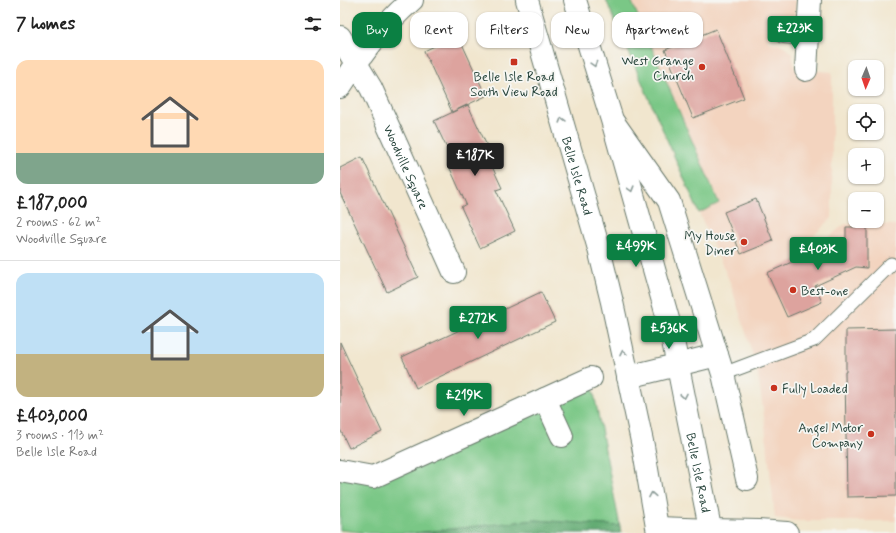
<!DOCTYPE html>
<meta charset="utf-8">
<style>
:root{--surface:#fff;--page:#f6f6f6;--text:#222;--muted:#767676;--line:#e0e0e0;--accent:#0b8043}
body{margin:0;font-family:Mynerve,sans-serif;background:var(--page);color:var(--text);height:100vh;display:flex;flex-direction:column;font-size:15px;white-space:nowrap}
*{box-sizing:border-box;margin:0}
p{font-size:13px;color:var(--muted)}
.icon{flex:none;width:22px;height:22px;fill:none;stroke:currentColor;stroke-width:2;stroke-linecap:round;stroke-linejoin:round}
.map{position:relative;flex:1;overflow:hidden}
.panel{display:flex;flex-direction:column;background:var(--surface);width:340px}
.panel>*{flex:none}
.guide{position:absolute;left:12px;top:12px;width:380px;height:36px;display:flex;gap:8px}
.needle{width:26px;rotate:182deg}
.tools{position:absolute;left:508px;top:60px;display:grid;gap:8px}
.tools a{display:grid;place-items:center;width:36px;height:36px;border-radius:8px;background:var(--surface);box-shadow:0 1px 3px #0004;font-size:20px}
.price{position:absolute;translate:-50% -34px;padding:0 9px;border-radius:4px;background:var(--accent);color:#fff;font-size:13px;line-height:26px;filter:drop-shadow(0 1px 2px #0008)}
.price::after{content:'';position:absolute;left:50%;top:24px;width:12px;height:9px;margin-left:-6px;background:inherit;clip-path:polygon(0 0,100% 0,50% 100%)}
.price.selected{background:#222;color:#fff}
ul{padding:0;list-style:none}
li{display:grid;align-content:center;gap:8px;height:212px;padding:0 16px}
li+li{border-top:1px solid var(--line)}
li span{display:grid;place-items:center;height:124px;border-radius:12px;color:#555}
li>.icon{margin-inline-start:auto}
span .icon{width:72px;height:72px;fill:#fffc;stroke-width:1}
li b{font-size:17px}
h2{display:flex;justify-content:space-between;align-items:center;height:48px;padding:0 16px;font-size:17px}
.pill{padding:0 14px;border-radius:12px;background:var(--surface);box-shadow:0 1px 3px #0004;font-size:14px;line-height:36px}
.pill.selected{background:var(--accent);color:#fff}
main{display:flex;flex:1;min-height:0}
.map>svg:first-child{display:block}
.built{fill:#f3d4bf}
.green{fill:#7ac786;stroke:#4c825d}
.forest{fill:#63ac73;stroke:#417454}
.building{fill:#dda39e}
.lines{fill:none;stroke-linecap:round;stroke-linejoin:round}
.lane-casing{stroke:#68786a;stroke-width:15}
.street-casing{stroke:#68786a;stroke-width:24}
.secondary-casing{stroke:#68786a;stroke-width:24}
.highway-casing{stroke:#68786a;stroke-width:24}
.lane{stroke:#fff;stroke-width:13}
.street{stroke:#fff;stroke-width:22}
.secondary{stroke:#fff;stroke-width:22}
.highway{stroke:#fff;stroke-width:22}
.oneway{stroke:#8f9e9a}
.poi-dot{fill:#c8321e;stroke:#f6f6f2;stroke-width:1.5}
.labels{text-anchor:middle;stroke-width:3.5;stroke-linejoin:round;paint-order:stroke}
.poi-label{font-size:13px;fill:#1f3d34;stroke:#f6f6f2;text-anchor:end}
.street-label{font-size:13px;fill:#1f3d34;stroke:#f6f6f2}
</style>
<main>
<section class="panel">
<h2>7 homes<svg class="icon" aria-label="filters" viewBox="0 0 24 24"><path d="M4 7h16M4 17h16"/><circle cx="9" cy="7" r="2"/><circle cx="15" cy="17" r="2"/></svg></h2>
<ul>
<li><span style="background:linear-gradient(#ffd9b3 75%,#7fa58c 0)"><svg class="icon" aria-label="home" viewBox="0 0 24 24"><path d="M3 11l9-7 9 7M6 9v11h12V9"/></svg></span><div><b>£187,000</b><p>2 rooms · 62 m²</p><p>Woodville Square</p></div></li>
<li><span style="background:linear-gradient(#bfe0f5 65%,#c2b280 0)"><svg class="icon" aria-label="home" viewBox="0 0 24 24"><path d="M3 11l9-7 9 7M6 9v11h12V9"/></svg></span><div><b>£403,000</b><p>3 rooms · 113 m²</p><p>Belle Isle Road</p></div></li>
</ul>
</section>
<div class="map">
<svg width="556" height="533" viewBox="0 0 556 533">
<rect width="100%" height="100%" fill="#f6f6f2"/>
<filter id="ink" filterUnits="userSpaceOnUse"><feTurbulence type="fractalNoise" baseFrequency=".025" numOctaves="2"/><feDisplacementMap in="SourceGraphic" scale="8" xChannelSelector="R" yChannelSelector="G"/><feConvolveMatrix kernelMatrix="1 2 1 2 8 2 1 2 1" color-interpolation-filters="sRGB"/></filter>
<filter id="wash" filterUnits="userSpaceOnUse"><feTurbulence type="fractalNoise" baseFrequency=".012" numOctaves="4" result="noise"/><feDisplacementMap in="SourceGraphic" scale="16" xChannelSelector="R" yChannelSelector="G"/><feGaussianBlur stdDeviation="0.9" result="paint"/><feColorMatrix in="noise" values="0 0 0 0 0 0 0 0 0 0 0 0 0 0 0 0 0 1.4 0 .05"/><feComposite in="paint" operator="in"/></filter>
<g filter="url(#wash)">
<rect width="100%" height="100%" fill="#f1e6ce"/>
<path class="built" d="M291,0H456L454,17L428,20V42L440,44L447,48L452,54L455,69L492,72V218L464,245L469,253L505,224L556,225V521H460L435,518L424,416L417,368L390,282L359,213L379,203Z"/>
<g class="green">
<path d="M266,0H291L379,203L359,213Z"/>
<path d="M251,378L280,526L195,520L75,533H28L0,530V471L33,477Z"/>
</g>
<path class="forest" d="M195,520L280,526L281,533H75Z"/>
<g id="blocks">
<g class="building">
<path d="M376,29L404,98L353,118L325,50Z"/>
<path d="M118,35L146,96L112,112L84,51Z"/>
<path d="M128,105L147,146L143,147L162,188L156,190L175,231L140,248L121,207L126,204L108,164L113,161L94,121Z"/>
<path d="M22,157L78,277L47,292L0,193V168Z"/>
<path d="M416,199L433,241L401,254L384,212Z"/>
<path d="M506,227H527V268L516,267L475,286L482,302L447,317L427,273L506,238Z"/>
<path d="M201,292L215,322L76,388L62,357Z"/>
<path d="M556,329V496L507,497L505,372H506V330Z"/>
<path d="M0,342L42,432L9,448L0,429Z"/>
</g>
</g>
</g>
<g filter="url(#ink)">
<use href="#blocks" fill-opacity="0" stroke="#68786a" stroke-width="1"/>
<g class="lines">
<defs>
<path id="lane" d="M383,374L474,340L551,264"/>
<g id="street">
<path d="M444,32L468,34"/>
<path id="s1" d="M0,37L31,88L114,272"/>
<path d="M466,70L470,0"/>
<path d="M0,87C21,55 43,25 72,0"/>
<path d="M274,123L329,201L383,374L407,479"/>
<path d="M288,377L377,355"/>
<path d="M205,399L222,436"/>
<path d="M0,471L33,477L251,378"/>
</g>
<g id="secondary">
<path id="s2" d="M187,0L259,249L272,302L303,446L318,533"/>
<path id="s3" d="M235,0L272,120L330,326L371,533"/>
<path d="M318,528L371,530"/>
</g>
<path id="highway" d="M371,530L418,531L447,533"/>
</defs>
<use href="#lane" class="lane-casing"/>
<use href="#street" class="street-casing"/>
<use href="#secondary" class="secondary-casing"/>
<use href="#highway" class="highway-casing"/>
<use href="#lane" class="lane"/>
<use href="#street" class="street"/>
<use href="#secondary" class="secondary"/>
<use href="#highway" class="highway"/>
</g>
<defs><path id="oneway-chevron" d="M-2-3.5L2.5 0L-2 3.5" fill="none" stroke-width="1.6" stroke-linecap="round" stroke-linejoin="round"/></defs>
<g class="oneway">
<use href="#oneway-chevron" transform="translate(254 64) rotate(73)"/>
<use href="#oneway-chevron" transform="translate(222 120) rotate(-106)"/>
<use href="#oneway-chevron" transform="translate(291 189) rotate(74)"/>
<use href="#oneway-chevron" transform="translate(283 353) rotate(-102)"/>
<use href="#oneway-chevron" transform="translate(344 396) rotate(79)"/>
<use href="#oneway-chevron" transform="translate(312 495) rotate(-100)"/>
</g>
</g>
<g class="poi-dot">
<rect x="170" y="58" width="8" height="8" rx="2"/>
<circle cx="362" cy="67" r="4"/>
<circle cx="404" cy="242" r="4"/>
<circle cx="453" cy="290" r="4"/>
<circle cx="434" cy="388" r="4"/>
<circle cx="531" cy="434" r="4"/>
</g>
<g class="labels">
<g class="poi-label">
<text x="354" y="65">West Grange<tspan x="354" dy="15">Church</tspan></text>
<text x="174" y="81" text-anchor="middle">Belle Isle Road<tspan x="174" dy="15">South View Road</tspan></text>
<text x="396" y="240">My House<tspan x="396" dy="15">Diner</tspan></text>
<text x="461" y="295" text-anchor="start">Best-one</text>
<text x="442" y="393" text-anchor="start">Fully Loaded</text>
<text x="523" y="432">Angel Motor<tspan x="523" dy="15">Company</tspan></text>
</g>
<g class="street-label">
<text dy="5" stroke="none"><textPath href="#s1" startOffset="146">Woodville Square</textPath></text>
<text dy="5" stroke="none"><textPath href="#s2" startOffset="183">Belle Isle Road</textPath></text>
<text dy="5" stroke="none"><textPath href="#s3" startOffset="489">Belle Isle Road</textPath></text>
</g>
</g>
</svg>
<div class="tools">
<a><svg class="needle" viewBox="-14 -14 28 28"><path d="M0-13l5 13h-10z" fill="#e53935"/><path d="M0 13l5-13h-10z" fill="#767676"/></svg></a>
<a><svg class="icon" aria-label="locate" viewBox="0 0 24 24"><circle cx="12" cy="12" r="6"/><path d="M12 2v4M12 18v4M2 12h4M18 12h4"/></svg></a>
<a>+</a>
<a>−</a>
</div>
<b class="price" style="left:455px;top:50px">£223K</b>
<b class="price selected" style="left:135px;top:177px">£187K</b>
<b class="price" style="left:296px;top:268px">£499K</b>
<b class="price" style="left:478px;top:271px">£403K</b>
<b class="price" style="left:138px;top:340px">£272K</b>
<b class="price" style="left:329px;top:350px">£536K</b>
<b class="price" style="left:124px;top:417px">£219K</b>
<div class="guide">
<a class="pill selected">Buy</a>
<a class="pill">Rent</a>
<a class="pill">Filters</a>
<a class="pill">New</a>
<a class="pill">Apartment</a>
</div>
</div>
</main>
